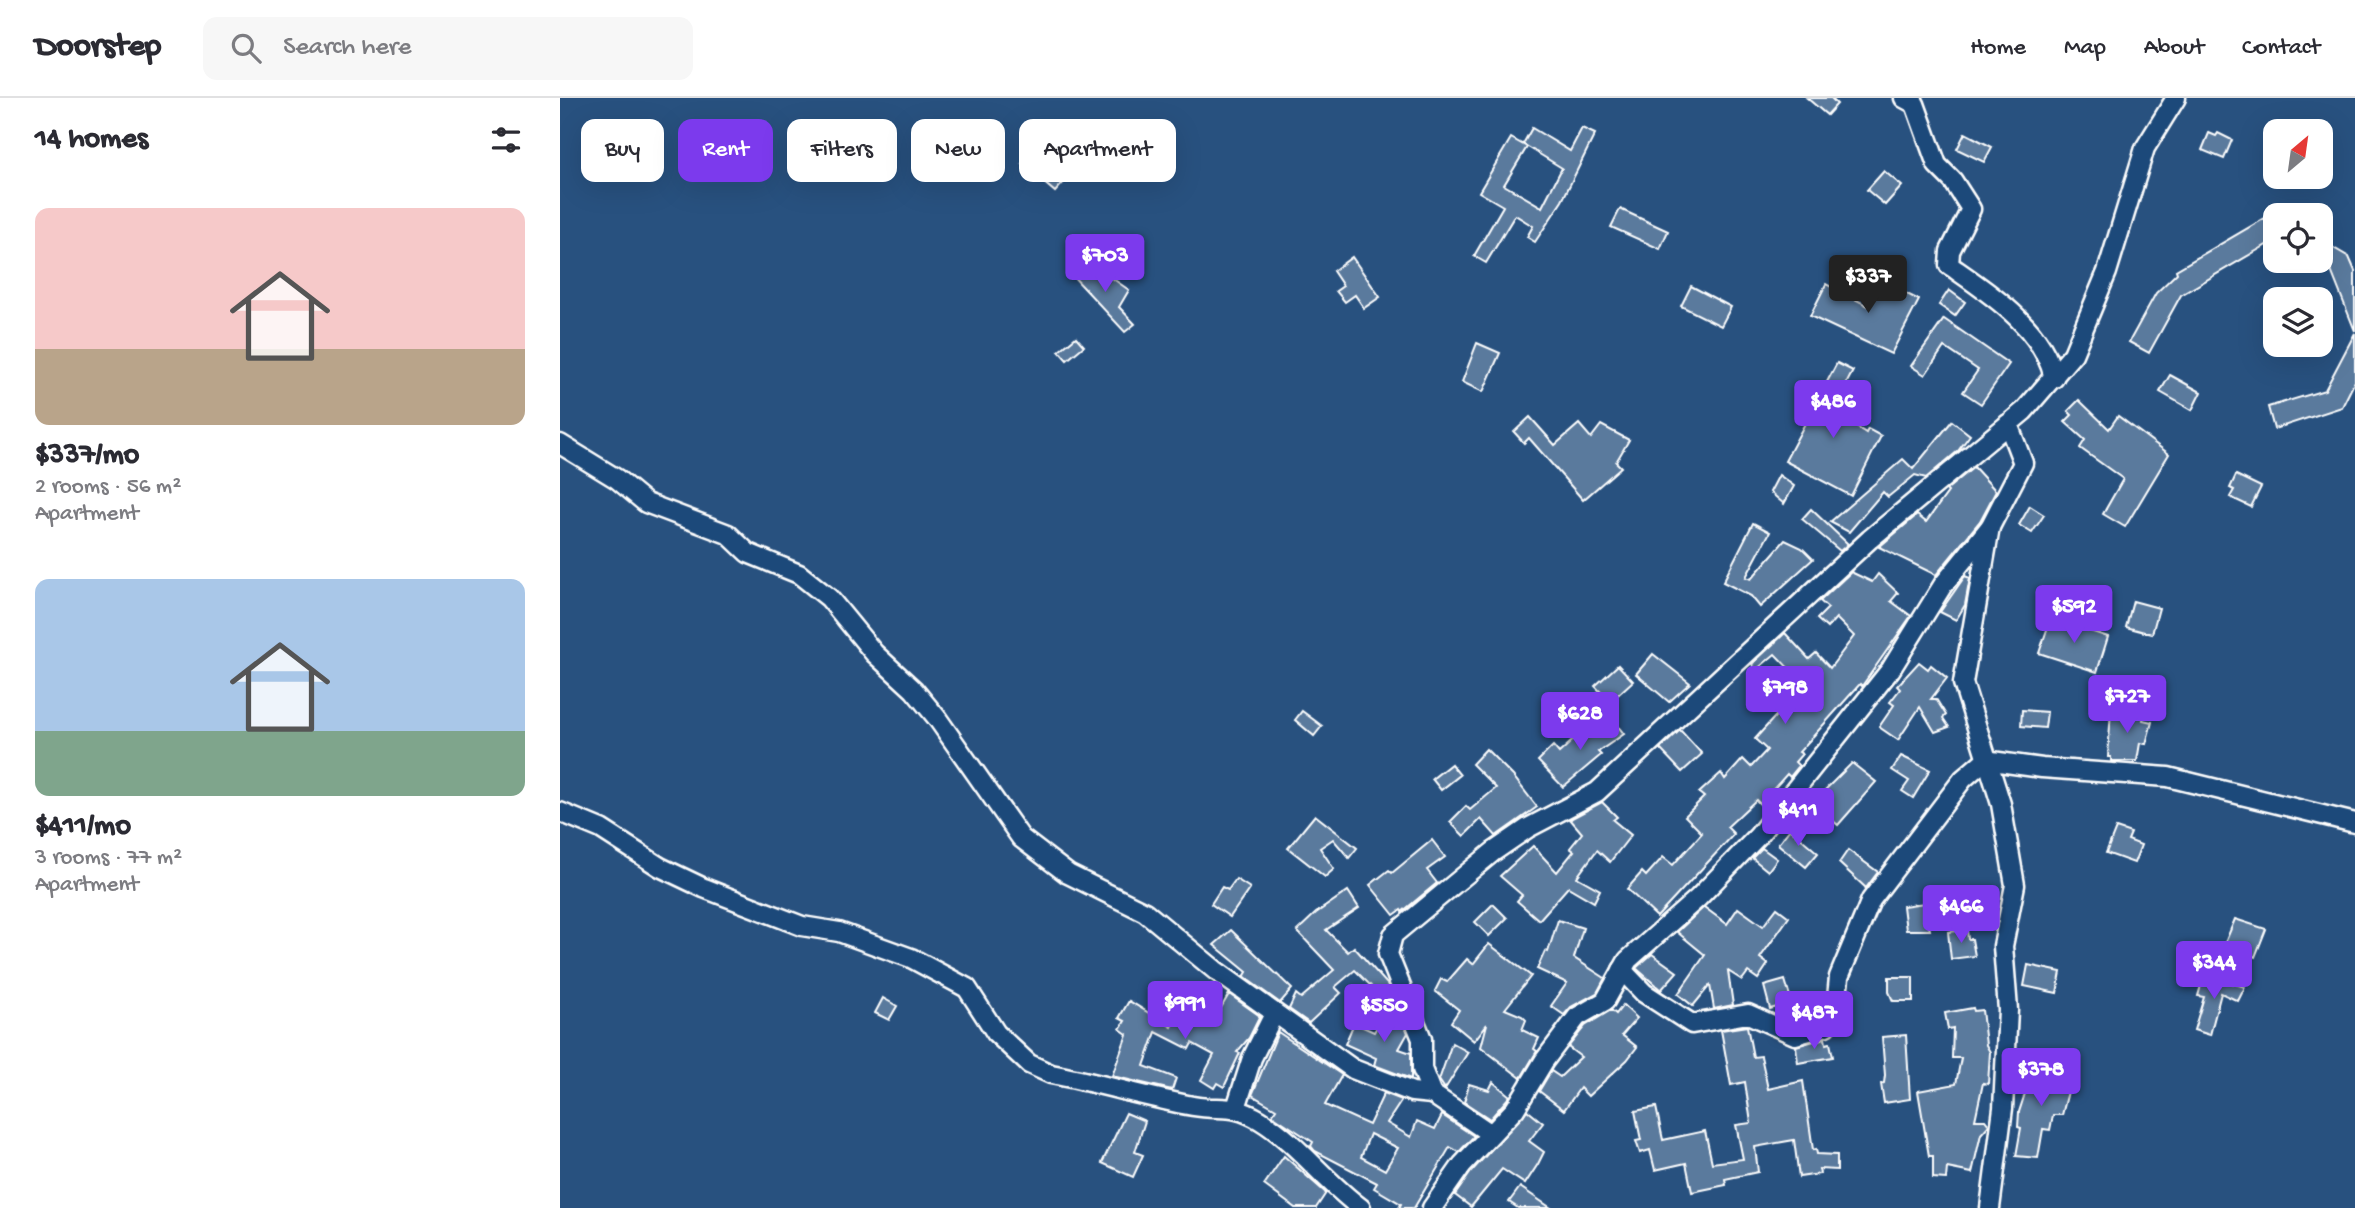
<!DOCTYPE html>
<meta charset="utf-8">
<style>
:root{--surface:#fff;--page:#f7f7f7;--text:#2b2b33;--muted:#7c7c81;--line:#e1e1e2;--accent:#7c3aed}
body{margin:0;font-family:"Gochi Hand",sans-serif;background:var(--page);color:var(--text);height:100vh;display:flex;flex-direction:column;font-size:26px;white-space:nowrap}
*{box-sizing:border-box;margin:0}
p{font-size:23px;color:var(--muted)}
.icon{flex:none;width:38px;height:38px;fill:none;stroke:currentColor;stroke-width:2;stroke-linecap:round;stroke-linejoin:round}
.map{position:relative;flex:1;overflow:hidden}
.details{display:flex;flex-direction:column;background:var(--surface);width:560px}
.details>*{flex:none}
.top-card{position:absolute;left:21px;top:21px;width:665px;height:63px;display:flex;gap:14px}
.needle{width:46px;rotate:29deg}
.buttons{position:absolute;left:1703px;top:21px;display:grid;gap:14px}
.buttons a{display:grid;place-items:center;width:70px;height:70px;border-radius:14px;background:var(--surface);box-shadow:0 7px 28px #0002;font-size:35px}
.price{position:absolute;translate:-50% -60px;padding:0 16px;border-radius:7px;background:var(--accent);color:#fff;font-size:23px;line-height:46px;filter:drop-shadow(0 2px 4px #0008)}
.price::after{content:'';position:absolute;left:50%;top:42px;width:21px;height:16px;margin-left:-10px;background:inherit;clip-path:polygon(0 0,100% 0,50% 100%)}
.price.selected{background:#222;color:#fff}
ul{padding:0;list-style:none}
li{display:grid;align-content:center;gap:14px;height:371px;padding:0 35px}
li span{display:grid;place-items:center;height:217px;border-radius:14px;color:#555}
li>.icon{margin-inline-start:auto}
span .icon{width:126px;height:126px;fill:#fffc;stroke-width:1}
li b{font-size:30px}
h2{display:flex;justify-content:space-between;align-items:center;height:84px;padding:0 35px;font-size:30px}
.pill{padding:0 24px;border-radius:14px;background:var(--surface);box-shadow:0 7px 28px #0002;font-size:24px;line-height:63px}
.pill.selected{background:var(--accent);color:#fff}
header{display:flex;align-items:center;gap:42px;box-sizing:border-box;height:98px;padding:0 35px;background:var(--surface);border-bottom:2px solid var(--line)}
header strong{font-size:33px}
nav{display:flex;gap:38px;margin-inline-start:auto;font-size:24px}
.search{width:490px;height:63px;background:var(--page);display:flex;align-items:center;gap:18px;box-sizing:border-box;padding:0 24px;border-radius:14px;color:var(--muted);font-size:26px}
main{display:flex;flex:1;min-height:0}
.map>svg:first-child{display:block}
.building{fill:#5a7a9d;stroke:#fff;stroke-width:2;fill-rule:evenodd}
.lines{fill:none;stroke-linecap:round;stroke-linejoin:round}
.minor-casing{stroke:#fff;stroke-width:23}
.minor{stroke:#1f4a7a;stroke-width:18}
</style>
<header>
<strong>Doorstep</strong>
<div class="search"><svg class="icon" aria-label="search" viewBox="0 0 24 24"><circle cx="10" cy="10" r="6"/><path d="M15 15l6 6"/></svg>Search here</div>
<nav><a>Home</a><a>Map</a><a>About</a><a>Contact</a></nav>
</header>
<main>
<section class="details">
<h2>14 homes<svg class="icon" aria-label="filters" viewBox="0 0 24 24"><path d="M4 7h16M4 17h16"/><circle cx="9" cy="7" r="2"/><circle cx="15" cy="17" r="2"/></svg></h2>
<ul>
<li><span style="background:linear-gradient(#f6c9c9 65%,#b9a48a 0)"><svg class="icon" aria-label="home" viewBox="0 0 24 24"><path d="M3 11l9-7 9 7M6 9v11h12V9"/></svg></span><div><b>$337/mo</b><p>2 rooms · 56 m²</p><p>Apartment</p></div></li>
<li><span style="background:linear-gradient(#a9c7e8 70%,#7fa58c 0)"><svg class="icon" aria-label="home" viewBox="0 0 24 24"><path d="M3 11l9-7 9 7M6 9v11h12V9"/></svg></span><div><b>$411/mo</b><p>3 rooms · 77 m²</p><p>Apartment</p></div></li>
</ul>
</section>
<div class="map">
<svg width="1795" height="1110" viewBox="0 0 1795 1110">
<rect width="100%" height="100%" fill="#28517f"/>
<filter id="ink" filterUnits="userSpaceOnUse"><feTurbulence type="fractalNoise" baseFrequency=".0143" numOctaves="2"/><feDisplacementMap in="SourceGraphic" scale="14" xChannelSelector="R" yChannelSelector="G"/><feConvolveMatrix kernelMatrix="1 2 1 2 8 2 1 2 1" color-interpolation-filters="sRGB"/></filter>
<g filter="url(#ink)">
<g class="building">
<path d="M1247,0H1271L1277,6L1267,17Z"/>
<path d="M972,30L1010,53L1022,30L1035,36L1002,103L975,144L967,139L973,128L955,117L926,165L914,158L943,108L919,94L951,40L967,49L944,87L982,109L1002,70L963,46Z"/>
<path d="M1405,35L1432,49L1424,64L1397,51Z"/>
<path d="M1649,35L1656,38L1658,35L1672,42L1664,61L1642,52Z"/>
<path d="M470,57L503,85L495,94L462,66Z"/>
<path d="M1324,73L1342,88L1325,107L1307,92Z"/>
<path d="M1060,111L1108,133L1100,151L1051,129Z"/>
<path d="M1707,119L1715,123V142L1621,197L1589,255L1569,244L1596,195L1617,175L1616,172Z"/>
<path d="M1760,142L1789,159L1795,173V233L1770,170L1760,166Z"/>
<path d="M792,159L820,199L804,210L795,197L785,204L776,193L783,188L773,173Z"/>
<path d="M519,167L529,177L536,169L569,192L559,209L575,226L565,234L510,175Z"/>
<path d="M1321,183L1359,202L1331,256L1250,218L1266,186L1308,208Z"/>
<path d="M1131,188L1171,209L1161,228L1121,208Z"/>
<path d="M1389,192L1405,204L1395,218L1379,207Z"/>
<path d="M1384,221L1449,266L1421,306L1403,294L1418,272L1384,249L1365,277L1351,268Z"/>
<path d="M1795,235V283L1782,309L1714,331L1708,309L1765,292Z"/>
<path d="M516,239L524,248L507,262L499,253Z"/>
<path d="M917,245L940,255L923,294L902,284Z"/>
<path d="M1277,265L1293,273L1272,313L1296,325L1295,328L1306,335L1308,331L1321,338L1291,398L1225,363Z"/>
<path d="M1610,277L1641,294L1632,312L1600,294Z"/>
<path d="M1519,302L1549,331L1558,318L1609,356L1565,429L1543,416L1563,381L1520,350L1525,342L1505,324L1512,317L1508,313Z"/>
<path d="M970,319L995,347L1019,326L1031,340L1041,327L1069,342L1056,364L1061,369L1023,402L969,340L964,345L954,334Z"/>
<path d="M1392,323L1410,337L1398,353L1366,380L1355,377L1328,399L1323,394L1289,434L1270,424L1343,361L1353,371Z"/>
<path d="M1414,369L1436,393L1420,423L1376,477L1319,449L1357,417L1366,424L1388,394L1386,392Z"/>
<path d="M1219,377L1234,388L1224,406L1210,394Z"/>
<path d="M1676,377L1701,389L1691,409L1670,399L1674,392L1670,390Z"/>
<path d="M1470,408L1484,417L1472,435L1459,427Z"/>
<path d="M1251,411L1288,446L1280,453L1242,421Z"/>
<path d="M1193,425L1210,434L1186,479L1191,481L1225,442L1242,450L1253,461L1200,509L1191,498L1163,484Z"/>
<path d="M1291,474L1312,484L1318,476L1338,495L1331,503L1351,518L1302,588L1300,586L1239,654L1242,656L1235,664L1239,668L1230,679L1227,676L1200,706L1196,702L1167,729L1174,736L1097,819L1067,791L1082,774L1086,778L1103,759L1113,767L1142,735L1125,718L1144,699L1139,695L1161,675L1165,681L1183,661L1191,669L1207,652L1195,641L1222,611L1217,607L1239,581L1215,556L1196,572L1192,566L1225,535L1249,561L1256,555L1270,570L1294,538L1276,520L1267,530L1257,521L1268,510L1260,503Z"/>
<path d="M1405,478L1410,480L1405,507L1396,522L1380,514Z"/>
<path d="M1573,503L1599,510L1592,536L1566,529Z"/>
<path d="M1491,520L1548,539L1537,574L1479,555Z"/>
<path d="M1093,556L1130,585L1109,604L1076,576Z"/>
<path d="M1359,564L1368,571L1371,567L1387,580L1371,601H1376L1386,617L1383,620L1389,629L1375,634L1360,609L1338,642L1319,629L1334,607L1330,604L1340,591L1337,588Z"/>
<path d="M1058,567L1073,583L1050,604L1035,588Z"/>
<path d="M1551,611L1584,616L1583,622L1592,624L1586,646L1580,645L1577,663H1551V659H1548Z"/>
<path d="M1462,612L1487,614L1485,630L1461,628Z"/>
<path d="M742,613L762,628L754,638L735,622Z"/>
<path d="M1051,619L1064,636L1038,654L1041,657L1003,689L978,663L993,648L999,655L1021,635L1024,639Z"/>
<path d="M1120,632L1142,656L1122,674L1100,651Z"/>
<path d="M926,651L953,678L977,709L936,738L921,721L904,738L890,724L906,708L910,712L936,690L912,666Z"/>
<path d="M1341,658L1370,672L1353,700L1342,693L1349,683L1332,672Z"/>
<path d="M1292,665L1316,684L1278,727L1252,705Z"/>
<path d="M891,666L900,677L881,692L872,681Z"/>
<path d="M1042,704L1057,719L1053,722L1071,737L1050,764L1037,752L1017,779L1040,792L1034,804L1008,789L979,822L957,803L962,797L940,778L973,748L997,774L1014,753L1010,750L1022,735L1010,721Z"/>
<path d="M755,717L797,750L789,760L773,741L760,750L774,771L765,779L728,750Z"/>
<path d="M1556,730L1571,735L1568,742L1581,747L1574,765L1546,755Z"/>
<path d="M1230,731L1258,755L1246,769L1218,746Z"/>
<path d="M872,742L885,759L867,772L877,785L842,814L841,812L834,817L810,787L829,772L832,775Z"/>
<path d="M1202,750L1217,761L1208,773L1192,760Z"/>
<path d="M1288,752L1318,774L1306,790L1279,765Z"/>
<path d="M676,781L690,790L670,819L651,806L662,789L668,792Z"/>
<path d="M788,793L799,810L766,832L788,854L794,849L828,887L834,901L821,913L804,896L811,888L795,872L775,889L781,895L749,925L729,911L736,896L741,900L774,872L737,833L756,815Z"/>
<path d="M1364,805L1370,832H1346L1343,808Z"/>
<path d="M933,806L947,820L929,838L915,824Z"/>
<path d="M1144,809L1167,826L1178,810L1203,828L1217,810L1229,819L1200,860L1208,866L1198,881L1188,874L1182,882L1168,873L1173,907L1154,911L1150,887L1133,908L1118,896L1145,857L1117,834Z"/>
<path d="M1675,821L1706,831L1695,859L1665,845Z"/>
<path d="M998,822L1023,830L1014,860L1045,880L1037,895L1011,909L1004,917L991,908L1007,885L977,871L985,853L988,854Z"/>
<path d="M671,832L732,891L720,905L684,879L687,874L654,847Z"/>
<path d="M1407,832L1408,841H1412L1415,858L1391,861L1388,834Z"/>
<path d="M929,846L971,878L945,911L962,918L966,922L962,932L979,940L974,951L977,953L961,980L921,949L927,926L914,943L891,924L899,912L875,893L881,881L887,884L907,861L913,866Z"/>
<path d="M1092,856L1117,874L1101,892L1076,870Z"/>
<path d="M1468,867L1501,874L1497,895L1464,888Z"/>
<path d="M1644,877L1685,889L1678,903L1661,895L1650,937L1634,932L1644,899L1638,898Z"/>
<path d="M1329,879H1353V903H1333L1329,894Z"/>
<path d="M1225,882L1232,905L1210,911L1204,888Z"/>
<path d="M669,896L700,918L689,940L677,954L680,955L664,989L657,985L654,990L641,982L654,957L632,945L629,951L596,934L584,968L616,980L612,992L552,978L567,936L560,931L565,923L559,920L569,903L612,929L623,908L654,922Z"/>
<path d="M323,900L337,908L329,922L315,915Z"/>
<path d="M1063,907L1077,920L1062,937L1077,949L1067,962L1028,998L1020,990L1004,1012L979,993L991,973L1000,979L1021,959L1008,949L1025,928L1051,912L1056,916Z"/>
<path d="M828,910L840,916L848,935L839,951L851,955V981L814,967L816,960L785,946L794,925L814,934Z"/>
<path d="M1413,910L1414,913L1422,912L1426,947L1430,954L1428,986L1423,985L1415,1022H1425L1429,1027L1421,1036L1412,1075L1387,1070L1386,1081L1373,1080V1058H1369L1358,993L1396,986L1401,960H1392L1393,930L1388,931L1385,915Z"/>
<path d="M1187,928L1193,959L1201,958L1208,991L1243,983L1253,1052L1256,1051L1257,1056L1277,1057V1072L1259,1071L1260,1076L1239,1079L1234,1042L1195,1049L1198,1074L1165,1081L1166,1087L1132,1094L1126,1065L1095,1072L1090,1052L1080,1055L1076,1043L1081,1042L1075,1013L1096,1009L1103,1042L1145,1033L1152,1065L1183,1061L1176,1027L1191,1025L1185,984L1171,987L1161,932Z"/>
<path d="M718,934L782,977L765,1007L809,1027L824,995L842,1002L827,1025L851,1039L857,1023L875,1031L882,1017L914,1038L899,1054L890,1049L854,1110H839L841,1106L814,1090L817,1085L755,1053L751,1048L753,1044L712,1017L716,1011L692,997ZM810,1036L838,1050L825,1072L801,1059Z"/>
<path d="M1346,937L1350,1001L1324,1005L1321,986L1324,985L1325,977L1322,939Z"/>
<path d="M1265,940L1266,946L1270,945L1273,959L1238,965L1236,948Z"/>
<path d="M892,945L908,954L885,991L879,982Z"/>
<path d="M1474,968L1512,978L1502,1017H1493L1490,1032L1483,1031L1478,1060L1456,1058L1461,1030L1458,1029L1459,1014Z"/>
<path d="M933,984L950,998L930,1021L904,1004L909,986L929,992Z"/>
<path d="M967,1012L983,1025L969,1043L984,1054L978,1066L965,1086L942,1071L911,1109L895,1097L911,1074Z"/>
<path d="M566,1015L585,1023L575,1054L583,1057L573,1079L542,1065Z"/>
<path d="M724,1058L766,1095L756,1110H735L704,1087Z"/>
<path d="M960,1089L991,1110H958L949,1104Z"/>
</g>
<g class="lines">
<defs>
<g id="minor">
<path d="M1344,0L1355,6L1377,67L1393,83L1411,111L1390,153L1389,167C1429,195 1483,229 1494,280"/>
<path d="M0,346L57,381L86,405L168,436L188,455L239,476L269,500L314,555L354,592L377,620L461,740L508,776L585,814L655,872L793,971L852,994L872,996"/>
<path d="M0,714L41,731L100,769L144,790L242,828L279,834L351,860L407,890L436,935L469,966L491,976C539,985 585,999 633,1008C662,1013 672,1005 700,1022C739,1046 764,1083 801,1110"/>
<path d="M1062,872L1084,895L1132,926L1188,916L1235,937L1266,928L1276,911L1279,879L1311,802L1403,681L1425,662L1482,670L1608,679L1795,725"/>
<path d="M676,1010L692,960L714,916"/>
<path d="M931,1036L872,996L862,971V941L828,856L833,837L933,754L968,730L1037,694L1310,441L1464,313L1513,256L1547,174L1585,50L1616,0"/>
<path d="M872,1110L902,1067L955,1011L984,963L1017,919L1045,903L1068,862L1138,800L1198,738L1331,571L1383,487L1430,429"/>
<path d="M1430,1110L1443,1010L1448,912L1443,848L1455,787L1441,706L1403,585L1430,429L1463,365L1448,326"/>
</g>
</defs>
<use href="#minor" class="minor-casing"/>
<use href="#minor" class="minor"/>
</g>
</g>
</svg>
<div class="buttons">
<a><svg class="needle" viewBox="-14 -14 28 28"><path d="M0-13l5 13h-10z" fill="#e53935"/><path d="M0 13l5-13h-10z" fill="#7c7c81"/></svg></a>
<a><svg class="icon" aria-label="locate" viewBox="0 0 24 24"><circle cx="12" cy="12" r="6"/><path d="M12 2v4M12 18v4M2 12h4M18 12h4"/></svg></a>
<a><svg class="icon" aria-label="layers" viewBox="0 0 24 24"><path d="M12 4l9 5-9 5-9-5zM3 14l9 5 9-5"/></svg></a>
</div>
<b class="price" style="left:545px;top:196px">$703</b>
<b class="price selected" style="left:1308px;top:217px">$337</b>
<b class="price" style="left:1273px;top:342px">$486</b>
<b class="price" style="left:1514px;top:547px">$592</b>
<b class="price" style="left:1225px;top:628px">$798</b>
<b class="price" style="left:1567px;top:637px">$727</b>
<b class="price" style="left:1020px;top:654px">$628</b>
<b class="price" style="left:1238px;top:750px">$411</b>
<b class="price" style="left:1401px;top:847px">$466</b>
<b class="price" style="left:1654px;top:903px">$344</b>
<b class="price" style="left:625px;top:943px">$991</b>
<b class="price" style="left:824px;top:946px">$550</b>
<b class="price" style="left:1254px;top:953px">$487</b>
<b class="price" style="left:1481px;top:1010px">$378</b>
<div class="top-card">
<a class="pill">Buy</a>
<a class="pill selected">Rent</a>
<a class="pill">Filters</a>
<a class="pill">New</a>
<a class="pill">Apartment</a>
</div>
</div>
</main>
